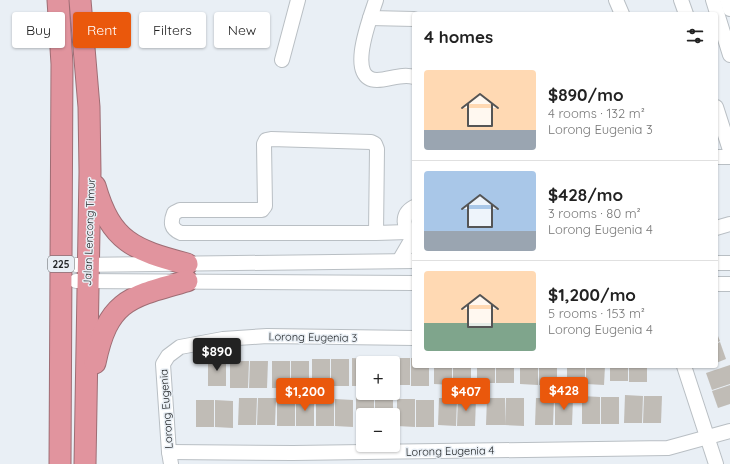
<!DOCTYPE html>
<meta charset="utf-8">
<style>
:root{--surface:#fff;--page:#f2f2f2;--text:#222;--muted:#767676;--line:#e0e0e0;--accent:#ea580c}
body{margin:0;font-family:Quicksand,sans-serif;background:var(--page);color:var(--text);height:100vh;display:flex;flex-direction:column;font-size:15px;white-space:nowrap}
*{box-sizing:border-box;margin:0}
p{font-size:13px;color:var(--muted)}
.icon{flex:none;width:22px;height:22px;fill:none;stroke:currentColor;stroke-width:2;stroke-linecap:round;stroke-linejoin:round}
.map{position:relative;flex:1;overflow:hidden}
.panel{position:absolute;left:412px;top:12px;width:306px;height:356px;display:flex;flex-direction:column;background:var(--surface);border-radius:4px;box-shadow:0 1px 3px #0004}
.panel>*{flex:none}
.top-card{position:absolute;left:12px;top:12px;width:340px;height:36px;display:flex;gap:8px}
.tools{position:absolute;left:356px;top:356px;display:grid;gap:8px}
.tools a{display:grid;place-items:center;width:44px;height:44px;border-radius:4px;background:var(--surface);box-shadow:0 1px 3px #0004;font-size:20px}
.price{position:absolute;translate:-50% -34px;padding:0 9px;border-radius:4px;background:var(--accent);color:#fff;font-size:13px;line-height:26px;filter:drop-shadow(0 1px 2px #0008)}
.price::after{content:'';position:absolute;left:50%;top:24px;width:12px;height:9px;margin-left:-6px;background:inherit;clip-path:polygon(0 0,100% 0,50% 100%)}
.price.on{background:#222;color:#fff}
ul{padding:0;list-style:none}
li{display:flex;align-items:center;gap:12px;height:100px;padding:0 12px}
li+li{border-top:1px solid var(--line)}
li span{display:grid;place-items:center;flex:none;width:112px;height:80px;border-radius:4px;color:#555}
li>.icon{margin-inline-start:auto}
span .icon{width:48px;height:48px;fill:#fffc;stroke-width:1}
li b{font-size:17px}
h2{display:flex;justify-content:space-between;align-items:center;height:48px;padding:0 12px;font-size:17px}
.pill{padding:0 14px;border-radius:4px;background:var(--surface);box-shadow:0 1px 3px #0004;font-size:14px;line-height:36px}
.pill.on{background:var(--accent);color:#fff}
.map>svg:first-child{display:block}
.building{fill:#c0bcb6}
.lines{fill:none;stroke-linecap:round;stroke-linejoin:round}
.minor-casing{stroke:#b9bfc4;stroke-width:16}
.highway-casing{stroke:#9e6d74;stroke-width:23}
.minor{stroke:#fff;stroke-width:14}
.highway{stroke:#e1949e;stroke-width:21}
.labels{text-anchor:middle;stroke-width:3;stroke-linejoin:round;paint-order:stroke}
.shield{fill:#e9eff5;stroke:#5d6164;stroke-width:1}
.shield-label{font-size:10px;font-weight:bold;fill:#212426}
.street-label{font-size:11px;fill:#212426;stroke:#e9eff5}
</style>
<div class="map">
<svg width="730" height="464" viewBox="0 0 730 464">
<rect width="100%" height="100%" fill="#e9eff5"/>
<g class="building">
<path d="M716,331L720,341L716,343Z"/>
<path d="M720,342L726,359L716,363V344Z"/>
<path d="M352,358L370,359V363H363V386H352Z"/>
<path d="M392,358H410V385H393Z"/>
<path d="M411,358H414V366H429V386H411Z"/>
<rect x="208" y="359" width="18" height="27"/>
<rect x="312" y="359" width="18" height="27"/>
<rect x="331" y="359" width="18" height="27"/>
<rect x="371" y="359" width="18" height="4"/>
<path d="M230,361H249L248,388H230Z"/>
<path d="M250,361H268L267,388H249Z"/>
<rect x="272" y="361" width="18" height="27"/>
<rect x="291" y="361" width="18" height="27"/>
<path d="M730,365V384L712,390L706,373Z"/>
<path d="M434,366H452V385L434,384Z"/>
<path d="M453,366H471V385L453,384Z"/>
<rect x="477" y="366" width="18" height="17"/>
<rect x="496" y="366" width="18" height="17"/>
<path d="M520,366H538V385L520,384Z"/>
<rect x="539" y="366" width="18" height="19"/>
<rect x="567" y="366" width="18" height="18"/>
<path d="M586,366H605L604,385L586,384Z"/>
<rect x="610" y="366" width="18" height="15"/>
<rect x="629" y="366" width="18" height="16"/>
<path d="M730,385V404L718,408L712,391Z"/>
<path d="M625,395L643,396L642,423H624Z"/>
<path d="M582,396L600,397V424H582Z"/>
<path d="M644,396H662L661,423H643Z"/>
<path d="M356,397H374V415H363V424H356Z"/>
<path d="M375,397L393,398V415H375Z"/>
<rect x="601" y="397" width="18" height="27"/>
<path d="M239,398H257L256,425H238Z"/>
<path d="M258,398H276L275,425H257Z"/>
<path d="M277,398L295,399V426H277Z"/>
<path d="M439,398H457L456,426L438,425Z"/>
<path d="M458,398L476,399L475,426H457Z"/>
<path d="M487,398H505V425H486Z"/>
<path d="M506,398H524V426L505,425Z"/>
<path d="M536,398H554L553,425H535Z"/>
<path d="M555,398H573L572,425H555Z"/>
<rect x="296" y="399" width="18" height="27"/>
<rect x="316" y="399" width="18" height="27"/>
<path d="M335,399L353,400V427L335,426Z"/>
<path d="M397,399H415V427L397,426Z"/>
<rect x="196" y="400" width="18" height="27"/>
<path d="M215,400L233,401V428L215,427Z"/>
<rect x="416" y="400" width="18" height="27"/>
</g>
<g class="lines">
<defs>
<g id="minor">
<path d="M376,0C371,16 345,80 377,80C389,80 402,73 414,77"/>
<path d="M616,0L622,14"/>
<path d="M681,0L686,14"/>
<path d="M713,0L730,55"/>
<path d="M727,0L730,9"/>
<path d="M370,18L414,19"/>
<path d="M282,60L298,0"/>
<path d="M716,107L730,150"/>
<path d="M716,157H730"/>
<path d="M716,228L730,224"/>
<path d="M376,233L377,149L375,144L371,142L271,139L266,140L264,144L265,206L262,210H180L174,213C170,223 171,229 181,233H376L408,232"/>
<path d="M414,237C402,229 401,214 414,207"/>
<path d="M399,261L413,237"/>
<path d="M716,263H730"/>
<path d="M76,265L414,261"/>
<path d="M76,281L414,283"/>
<path d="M716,284H730"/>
<path d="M684,366L716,464"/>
<path d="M169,452L293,453L668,448L730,431"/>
<path d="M171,464L169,452L163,364L168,356L180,347L223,339L267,336L414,338"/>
</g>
<g id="highway">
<path d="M58,0L62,64L60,464"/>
<path d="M80,0L89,107L90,172L85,464"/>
<path d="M95,186C111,242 134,250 187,264"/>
<path d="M95,363C108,300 129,297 187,281"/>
</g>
</defs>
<use href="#minor" class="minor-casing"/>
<use href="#highway" class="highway-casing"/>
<use href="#minor" class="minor"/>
<use href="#highway" class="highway"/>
</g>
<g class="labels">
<rect class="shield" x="48" y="256" width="26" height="16" rx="3"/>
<g class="shield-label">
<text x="61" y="268">225</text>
</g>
<g class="street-label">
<text transform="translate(89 232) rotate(-88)" y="4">Jalan Lencong Timur</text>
<text transform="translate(313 337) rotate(1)" y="4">Lorong Eugenia 3</text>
<text transform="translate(166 409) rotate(-94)" y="4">Lorong Eugenia</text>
<text transform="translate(450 451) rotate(-1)" y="4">Lorong Eugenia 4</text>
</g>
</g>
</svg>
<div class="tools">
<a>+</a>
<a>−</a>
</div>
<b class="price on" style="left:217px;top:372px">$890</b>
<b class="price" style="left:564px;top:411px">$428</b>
<b class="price" style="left:305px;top:412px">$1,200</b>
<b class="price" style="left:466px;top:412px">$407</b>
<div class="top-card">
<a class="pill">Buy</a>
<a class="pill on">Rent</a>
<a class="pill">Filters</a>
<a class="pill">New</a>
</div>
<section class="panel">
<h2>4 homes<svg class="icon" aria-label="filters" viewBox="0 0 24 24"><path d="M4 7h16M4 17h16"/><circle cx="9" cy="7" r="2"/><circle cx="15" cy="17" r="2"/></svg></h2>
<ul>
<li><span style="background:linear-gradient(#ffd9b3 75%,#9aa5b1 0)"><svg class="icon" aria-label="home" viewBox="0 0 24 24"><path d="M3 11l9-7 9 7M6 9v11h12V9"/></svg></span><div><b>$890/mo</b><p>4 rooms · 132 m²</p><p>Lorong Eugenia 3</p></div></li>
<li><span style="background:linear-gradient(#a9c7e8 75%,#9aa5b1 0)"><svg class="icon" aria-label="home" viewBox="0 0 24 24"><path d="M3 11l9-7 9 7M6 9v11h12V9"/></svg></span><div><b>$428/mo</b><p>3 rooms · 80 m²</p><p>Lorong Eugenia 4</p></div></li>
<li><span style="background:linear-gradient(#ffd9b3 65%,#7fa58c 0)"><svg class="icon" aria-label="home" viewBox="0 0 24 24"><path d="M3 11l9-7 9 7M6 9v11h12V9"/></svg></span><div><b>$1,200/mo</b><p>5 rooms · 153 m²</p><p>Lorong Eugenia 4</p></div></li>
</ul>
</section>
</div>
